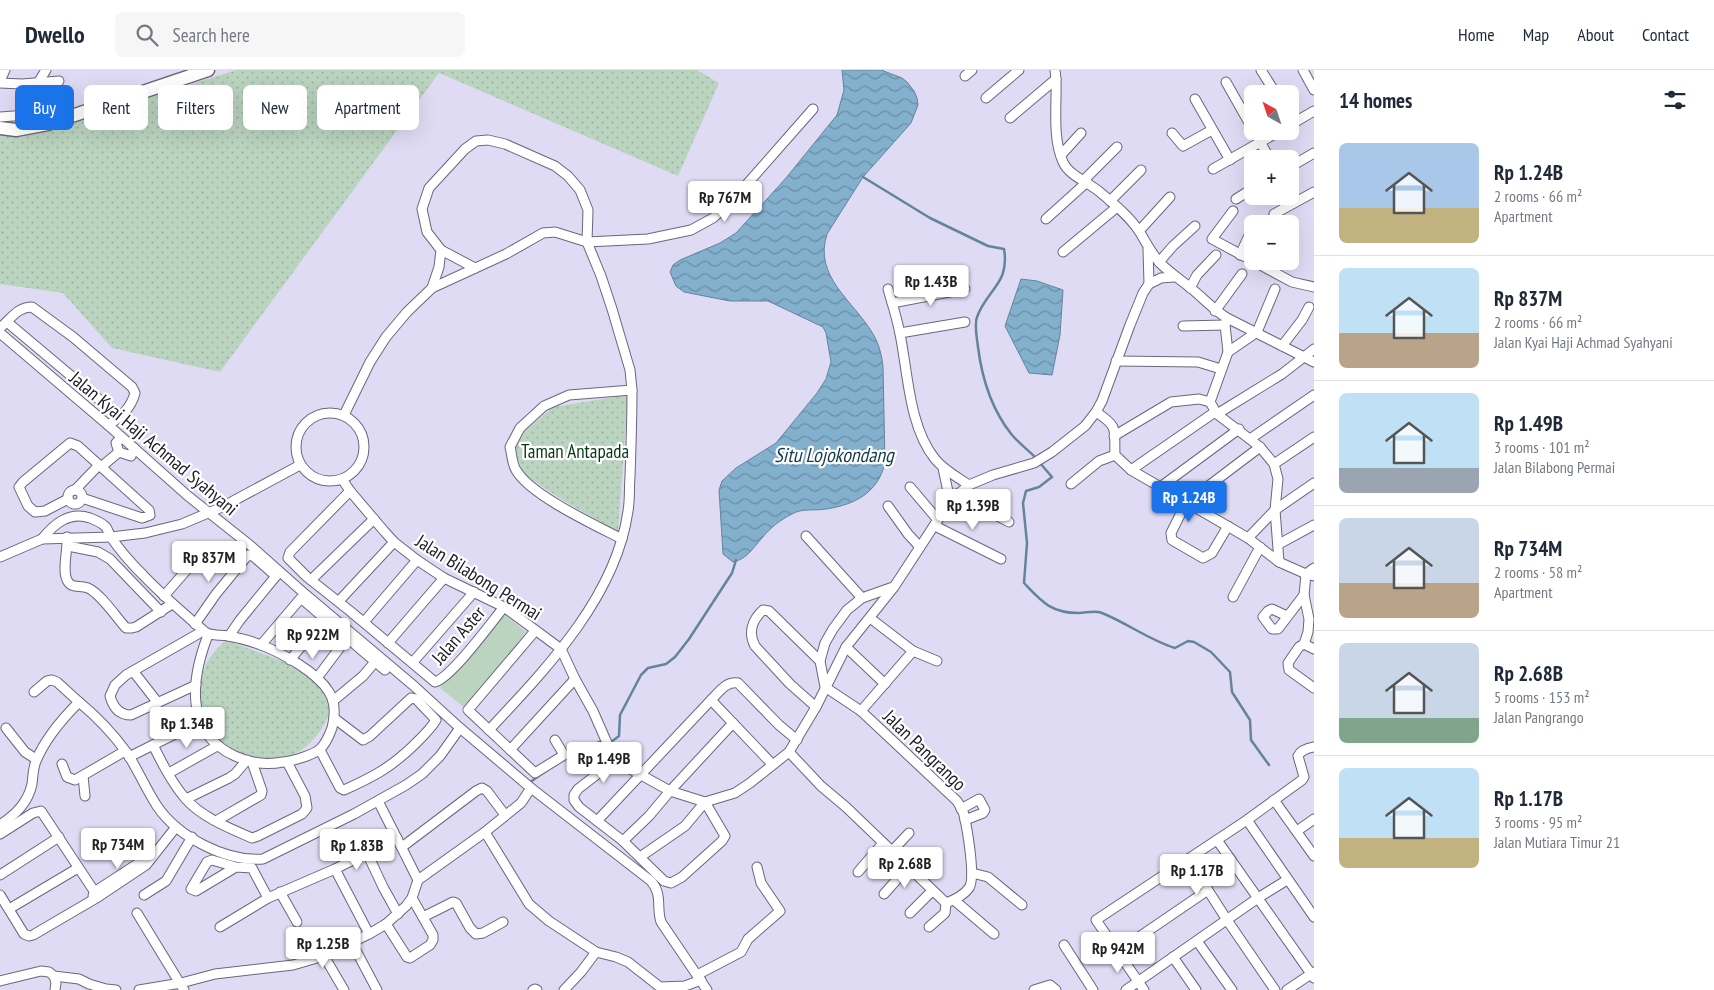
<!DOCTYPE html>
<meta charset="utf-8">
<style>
:root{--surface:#fff;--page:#f6f6f7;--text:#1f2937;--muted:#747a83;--line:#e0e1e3;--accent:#1a73e8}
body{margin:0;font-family:"PT Sans Narrow",sans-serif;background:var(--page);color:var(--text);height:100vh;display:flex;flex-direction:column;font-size:19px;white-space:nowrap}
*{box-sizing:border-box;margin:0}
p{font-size:16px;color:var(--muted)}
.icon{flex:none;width:28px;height:28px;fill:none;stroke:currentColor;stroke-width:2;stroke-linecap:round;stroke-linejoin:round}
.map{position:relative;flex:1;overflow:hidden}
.side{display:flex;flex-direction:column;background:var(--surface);width:400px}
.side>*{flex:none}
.banner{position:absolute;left:15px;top:15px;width:475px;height:45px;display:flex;gap:10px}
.needle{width:32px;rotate:320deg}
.buttons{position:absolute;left:1244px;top:15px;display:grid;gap:10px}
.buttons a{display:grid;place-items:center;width:55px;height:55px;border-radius:8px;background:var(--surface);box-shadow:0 5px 20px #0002;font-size:25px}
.price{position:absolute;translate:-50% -42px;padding:0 11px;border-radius:5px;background:#fff;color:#222;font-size:16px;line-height:32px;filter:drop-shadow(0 1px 2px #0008)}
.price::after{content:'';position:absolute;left:50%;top:30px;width:15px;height:11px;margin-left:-8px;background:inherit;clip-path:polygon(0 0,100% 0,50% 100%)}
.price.active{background:var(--accent);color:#fff}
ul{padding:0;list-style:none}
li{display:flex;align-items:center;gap:15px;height:125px;padding:0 25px}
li+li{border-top:1px solid var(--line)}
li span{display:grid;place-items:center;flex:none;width:140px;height:100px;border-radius:8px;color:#555}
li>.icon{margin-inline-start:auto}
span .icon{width:60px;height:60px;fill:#fffc;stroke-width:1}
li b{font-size:21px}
h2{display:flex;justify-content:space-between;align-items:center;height:60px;padding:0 25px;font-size:21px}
.chip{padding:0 18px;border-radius:8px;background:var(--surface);box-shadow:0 5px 20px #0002;font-size:18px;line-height:45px}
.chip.active{background:var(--accent);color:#fff}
header{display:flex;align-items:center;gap:30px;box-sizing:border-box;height:70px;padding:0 25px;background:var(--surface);border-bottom:1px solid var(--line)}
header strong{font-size:24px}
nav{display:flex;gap:28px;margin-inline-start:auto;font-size:18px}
.search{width:350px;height:45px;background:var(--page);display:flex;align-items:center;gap:12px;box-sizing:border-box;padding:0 18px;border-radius:8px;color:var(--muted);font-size:19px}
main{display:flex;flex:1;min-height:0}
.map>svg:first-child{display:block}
.grass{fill:#bad4bf}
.park{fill:url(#park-dots)}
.water{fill:url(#water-waves);stroke:#64849b}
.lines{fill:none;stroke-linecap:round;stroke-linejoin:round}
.stream{stroke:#64849b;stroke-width:2.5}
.street-casing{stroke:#6b667c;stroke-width:11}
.secondary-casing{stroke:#6b667c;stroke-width:15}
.street{stroke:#fff;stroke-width:9}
.secondary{stroke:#fff;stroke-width:12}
.labels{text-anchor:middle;stroke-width:4.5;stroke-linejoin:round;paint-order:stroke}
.street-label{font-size:19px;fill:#1e1c25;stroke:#fff}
.park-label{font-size:19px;fill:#063818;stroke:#fff}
.water-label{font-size:20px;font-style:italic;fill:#143a4f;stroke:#fff}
</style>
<header>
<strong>Dwello</strong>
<div class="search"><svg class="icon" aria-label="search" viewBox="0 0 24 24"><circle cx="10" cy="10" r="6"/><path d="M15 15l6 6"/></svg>Search here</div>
<nav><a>Home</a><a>Map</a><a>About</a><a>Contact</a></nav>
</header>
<main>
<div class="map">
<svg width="1314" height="920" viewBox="0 0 1314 920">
<defs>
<pattern id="park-dots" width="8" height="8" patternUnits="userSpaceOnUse" patternTransform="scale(1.25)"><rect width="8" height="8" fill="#bad4bf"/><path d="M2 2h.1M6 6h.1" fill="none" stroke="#9fb5a4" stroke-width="1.8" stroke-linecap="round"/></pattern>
<pattern id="water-waves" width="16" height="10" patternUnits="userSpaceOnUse" patternTransform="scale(1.25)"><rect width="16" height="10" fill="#82b0cd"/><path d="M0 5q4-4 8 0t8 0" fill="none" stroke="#6a8ea6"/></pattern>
</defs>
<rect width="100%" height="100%" fill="#e0dbf4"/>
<path class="grass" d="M504,544L526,562L465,638L440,618Z"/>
<g class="park">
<path d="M236,0H697L719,13L678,106L439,3L220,302L112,278L63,223L0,214V63L31,64Z"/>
<path d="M628,325L618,462L564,431L523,404L515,378L525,361L553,337Z"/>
<path d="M226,570L282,591L320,614L332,633C325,665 300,691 266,690C260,689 253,690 247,688C243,686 238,683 234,681C229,678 222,675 217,671C203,659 200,640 200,623C200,600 209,585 226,570Z"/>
</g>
<g class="water">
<path d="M842,0H881L902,8L907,12L914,21L917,28L918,35L911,53L863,107L827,164C813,207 854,231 873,264C879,274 882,286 883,297L885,393C878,423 854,435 826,439C814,441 802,438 792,444C780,450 770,458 762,468C753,478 747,489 733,492L723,484L719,420L722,411L736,398L776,373L817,323L826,309L831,292L826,263L823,257L768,231H730L684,222L676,216L670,202L673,195L680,190L720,173L736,163L786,108L837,45L844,20Z"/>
<path d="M1021,209L1037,211L1063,220L1060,265L1052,305L1029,303L1005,256Z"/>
</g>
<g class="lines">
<g class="stream">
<path d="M863,107L930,148L988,176L1004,179C1010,214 987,219 977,247C974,255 977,268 978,277C982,309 991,339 1012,365C1019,373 1029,381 1037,389"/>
<path d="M1040,393L1052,407L1039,417L1026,421L1023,433L1027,473L1024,513C1042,532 1051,543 1079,543C1086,543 1095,540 1102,543C1127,553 1149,570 1175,578L1188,571L1194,572L1211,582L1230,602L1232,622L1250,650L1251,670L1269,695"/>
<path d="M611,672L619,666L620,645L641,605L648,598L666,594L675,587L689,569L732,503L736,490"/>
<path d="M565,689L603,670"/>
<path d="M529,713L547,700"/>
</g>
<defs>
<g id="street">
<path d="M1055,0L1056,9C1057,36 1052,67 1063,92C1069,106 1090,113 1101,123C1114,134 1129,146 1139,161C1146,172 1151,183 1160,193C1170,203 1181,210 1192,219C1204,229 1214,240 1227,248L1314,292"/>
<path d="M1261,0L1276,24"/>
<path d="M1303,0L1314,20"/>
<path d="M965,6L972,0"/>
<path d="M0,11L5,0"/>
<path d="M1226,12L1252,58"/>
<path d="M0,13L22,14L59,11"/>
<path d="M38,13L46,0"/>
<path d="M986,28L1019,0"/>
<path d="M1195,29L1230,90"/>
<path d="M0,47L40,44L45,47L48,54"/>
<path d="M1010,48L1056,9"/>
<path d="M1290,55L1314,41"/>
<path d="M1254,61L1270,89"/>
<path d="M1172,63L1183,76L1212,60"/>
<path d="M1061,85L1081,63"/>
<path d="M1290,97L1314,83"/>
<path d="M1213,99L1280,61"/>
<path d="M1084,110L1117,77"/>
<path d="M1236,129L1252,119"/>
<path d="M1110,131L1141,100"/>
<path d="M1233,141L1212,169L1292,212L1314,217"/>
<path d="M1274,144L1314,122"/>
<path d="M1046,149L1087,112"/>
<path d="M1139,161L1170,127"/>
<path d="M441,180L475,198"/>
<path d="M1063,182L1117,137"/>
<path d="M1240,185L1252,159"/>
<path d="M1159,192L1173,176L1195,156"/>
<path d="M1149,214L1161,208L1174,207"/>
<path d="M432,218L439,197L441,180L427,162L422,139L429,118L465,79L476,71L488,70L505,74L555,96L568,106L580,120L588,140L587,172L601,206L612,239L630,300L632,320C632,349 631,378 630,407C629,418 630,430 628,441C616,527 546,599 489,660"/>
<path d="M1190,218L1197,205L1216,185"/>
<path d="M888,219C892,233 897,248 900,264C908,303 909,357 935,389C944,400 957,407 969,415"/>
<path d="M892,233L965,219"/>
<path d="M1215,241L1242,204"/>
<path d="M1227,248L1225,255L1228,282L1210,332L1217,344L1260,377L1274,394L1278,409L1275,440L1279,492"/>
<path d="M7,252L120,347"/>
<path d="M1183,256L1225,255"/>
<path d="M0,258C11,249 17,237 32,237L73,267L132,317L135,323C131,338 121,347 108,355"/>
<path d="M0,263L108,355L188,426L251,476L305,524L414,616L460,658L531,718L651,811C663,825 656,837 661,852L707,920"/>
<path d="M900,263L965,252"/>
<path d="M1282,276L1302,250L1309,237"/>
<path d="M1228,282L1257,262L1275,219"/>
<path d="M1116,291L1198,292L1221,299"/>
<path d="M1096,342C1119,357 1114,359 1115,385L1131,400L1248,468L1279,492L1306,504L1314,498"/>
<circle cx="330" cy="377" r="34"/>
<path d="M1217,344L1282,304L1314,279"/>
<path d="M344,345L370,292L386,267L407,242L432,218L506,184L543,163L555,162L587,172L648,169L691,160L713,148L733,130L813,39"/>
<path d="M120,366L119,370L116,373L119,382L131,386L134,378"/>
<path d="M1114,366L1171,332L1199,329L1210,332"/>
<path d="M1250,369L1314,325"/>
<path d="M1274,394L1314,367"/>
<path d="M101,397L119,382"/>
<path d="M943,398L950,431"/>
<path d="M1131,400L1215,342"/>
<path d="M342,409L350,421L384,461L394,472L417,490L444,508L504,537L561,579L575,609L593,641L611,682L623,695L670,721L705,732L735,723L750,713L789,682L816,637L846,577L894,517L950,431L969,415L993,405L1034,393L1052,382L1085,356L1096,342L1102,331L1130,255L1143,223L1149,214L1148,179"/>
<path d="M1071,414L1099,391L1115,385"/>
<path d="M910,417L938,450"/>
<path d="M1159,418L1239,359"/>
<path d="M75,420L99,395"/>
<circle cx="75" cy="427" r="7"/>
<path d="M350,421L290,482L288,488L307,507L350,541L435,612C452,607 491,553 504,537"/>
<path d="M956,424L1009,452"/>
<path d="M68,429L45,441L35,442L28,436L19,417L23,412L70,373L78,376L149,440L150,445L142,448L82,428"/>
<path d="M888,436L908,464L920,477"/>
<path d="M935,456L1001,489"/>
<path d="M1228,456L1212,483L1203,488L1172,470L1171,463L1186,433L1260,377"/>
<path d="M806,466L862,528"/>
<path d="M67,467C68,479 62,500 67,510C71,519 80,515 88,518C101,524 116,547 126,558H132L136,557L172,534"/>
<path d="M1248,468L1275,440L1314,413"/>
<path d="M42,469C54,454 69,441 90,448C95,450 102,453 106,457C108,460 109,464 111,467C120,481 131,493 143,505C162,525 183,543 204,561C210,567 220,564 228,566C239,568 251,571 261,575C282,583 317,602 329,622C336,633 335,646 332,658C329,665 327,672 321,678C315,685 292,691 283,692C267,695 250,693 235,686C184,663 191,609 208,565"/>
<path d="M622,469C595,455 530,425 516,400C512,394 512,384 510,377L520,358L544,336L569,325L632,320"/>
<path d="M1279,474L1314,455"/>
<path d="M68,476L98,482L110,489L161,542"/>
<path d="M0,487L42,469L111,467L145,463L182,454L222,437L300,395"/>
<path d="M1314,506L1306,504L1304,525L1309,549L1308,562L1304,574L1299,577L1288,593L1289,600L1314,618"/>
<path d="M311,510L374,449"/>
<path d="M893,517L862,528L847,540L833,559L825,573L820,591L825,617L861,641L957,731C960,736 963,740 964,745C967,758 976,808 969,818C964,825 954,830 946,833"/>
<path d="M164,526L197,488"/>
<path d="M1233,527L1260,477"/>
<path d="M302,529L385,600"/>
<path d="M339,531L394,472"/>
<path d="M1287,546L1272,539L1268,541L1263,547L1272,559H1278L1304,525"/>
<path d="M870,548L913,581L937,591"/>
<path d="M364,552L417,490"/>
<path d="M195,554L216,524L248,485L253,486L276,506"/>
<path d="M535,561L468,640L535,703L564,685L555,670"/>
<path d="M229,566L240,550L276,506"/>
<path d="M388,573L444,508"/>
<path d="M1304,574L1314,579"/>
<path d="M261,575L301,528"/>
<path d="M846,577L885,614"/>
<path d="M290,590L324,549"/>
<path d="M413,592L474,522"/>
<path d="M133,601L158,633"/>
<path d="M317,608L347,568"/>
<path d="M196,615L131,645C119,645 113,637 110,626L115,615L126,605L203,561"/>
<path d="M34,622L47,611L52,610L57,612L79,632"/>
<path d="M711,630L772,694"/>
<path d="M333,631L363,606L375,592"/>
<path d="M816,637L790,614L755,576C748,563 752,550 763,540L769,541L820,591"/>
<path d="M861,641L913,581"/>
<path d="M6,658L25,682L36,689"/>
<path d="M153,675C162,693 172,713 185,728C201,747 229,758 252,768L258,766L302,744L307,738L305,726L287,692"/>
<path d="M320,680L340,718L344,720C373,707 390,698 413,676C421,668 430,660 436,650L416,629L411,628L370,666L363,670L334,648"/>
<path d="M510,680L575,609"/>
<path d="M789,682L821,716L846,737L946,833"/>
<path d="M129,687L199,652"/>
<path d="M617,689L578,719L574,725V730L579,737L623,771L664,811L671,813L682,807L722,771L725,766L705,732L685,756L640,787"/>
<path d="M62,694L67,707L75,710L125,681"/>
<path d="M169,703L217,676"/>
<path d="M83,706L85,726"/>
<path d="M186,729L229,708L235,704L247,690"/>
<path d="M1274,730L1314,786"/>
<path d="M378,731L418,810"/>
<path d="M961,739L979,729L985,740L983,743L965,750"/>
<path d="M1247,750L1314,847"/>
<path d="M216,751L261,725L262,721L252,692"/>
<path d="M597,751L711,630C719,622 726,611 738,613L779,655L797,670"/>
<path d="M0,755C15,745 28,733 32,714C33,706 33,698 36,691C45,669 62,649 79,632C96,646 114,665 127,683C138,700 146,719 157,736C178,767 226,792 263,789L354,744L406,715L422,704L440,686L460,658"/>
<path d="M1297,761L1314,749"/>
<path d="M485,762L529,834L549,851L596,882L616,887L628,892L660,917L685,916L701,910"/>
<path d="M0,764L33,743L41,741L98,827"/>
<path d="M1217,770L1314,908"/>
<path d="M623,771L649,746L670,721L733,653"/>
<path d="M402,777L476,721L482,718L487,721L505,745"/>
<path d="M892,781L909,763"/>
<path d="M367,783L383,817L398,844"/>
<path d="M1188,789L1227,850L1275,920"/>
<path d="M236,797L196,821L191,819L207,792L212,790L236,797L252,798L268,828"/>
<path d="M335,799L369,864"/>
<path d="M858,802L883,773"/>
<path d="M972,803L988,807L1022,835"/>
<path d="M0,805L59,767"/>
<path d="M280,822L297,852"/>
<path d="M884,824L908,797"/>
<path d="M0,825L24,864L29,866L33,865L98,827L146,795L176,757"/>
<path d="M144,825L166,811L192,767"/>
<path d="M93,826L94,822L151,785"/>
<path d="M954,830L994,864"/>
<path d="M9,839L78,798"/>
<path d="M137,843L184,920"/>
<path d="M910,843L932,821"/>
<path d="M423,847L453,832L456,833L470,858L476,864L483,863L503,852"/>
<path d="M386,854L407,887L410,888L430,875L433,870V865L412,828"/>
<path d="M220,857L268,828L335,799L397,768"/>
<path d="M929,857L945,843L946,833"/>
<path d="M1197,871L1232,920"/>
<path d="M352,873L377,920"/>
<path d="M1064,875L1093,920"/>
<path d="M1117,882L1208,820"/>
<path d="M324,886L344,920"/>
<path d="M1173,887L1196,920"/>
<path d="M697,905L741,882L748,869L780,841L761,813L757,797"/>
<path d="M54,906L56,913L55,920"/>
<path d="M0,911L41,901L49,902L54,906L79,909L89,914L106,919L116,920"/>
<path d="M139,920L181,913L215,904L293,895L324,886L369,864L386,854L406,836L412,828L418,810L485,762L521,733L531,718"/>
<path d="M533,920L535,919L537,920"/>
<path d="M564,920L581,902L596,882"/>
<path d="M1034,920L1050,915L1056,920"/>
<path d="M1126,920L1258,828L1287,810"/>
<path d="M1144,920L1096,850L1247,750L1302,710L1304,707L1298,686C1301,680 1308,678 1314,677"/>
<path d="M1287,920L1314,902"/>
</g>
<path id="secondary" d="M0,58L16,60L48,54L208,0"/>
</defs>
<use href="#street" class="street-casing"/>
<use href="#secondary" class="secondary-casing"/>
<use href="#street" class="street"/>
<use href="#secondary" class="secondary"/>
</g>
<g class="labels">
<g class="street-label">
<text transform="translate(154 373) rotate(40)" y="7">Jalan Kyai Haji Achmad Syahyani</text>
<text transform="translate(479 507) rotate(32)" y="7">Jalan Bilabong Permai</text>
<text transform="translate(458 565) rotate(-49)" y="7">Jalan Aster</text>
<text transform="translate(925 680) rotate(44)" y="7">Jalan Pangrango</text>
</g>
<g class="park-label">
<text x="575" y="388">Taman Antapada</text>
</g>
<g class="water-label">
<text x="834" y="392">Situ Lojokondang</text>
</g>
</g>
</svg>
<div class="buttons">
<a><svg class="needle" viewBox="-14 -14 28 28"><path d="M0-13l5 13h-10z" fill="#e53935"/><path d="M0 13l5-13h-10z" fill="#747a83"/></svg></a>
<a>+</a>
<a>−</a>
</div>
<b class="price" style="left:725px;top:153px">Rp 767M</b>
<b class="price" style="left:931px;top:237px">Rp 1.43B</b>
<b class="price active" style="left:1189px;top:453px">Rp 1.24B</b>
<b class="price" style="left:973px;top:461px">Rp 1.39B</b>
<b class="price" style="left:209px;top:513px">Rp 837M</b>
<b class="price" style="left:313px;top:590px">Rp 922M</b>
<b class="price" style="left:187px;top:679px">Rp 1.34B</b>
<b class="price" style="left:604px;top:714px">Rp 1.49B</b>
<b class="price" style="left:118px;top:800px">Rp 734M</b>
<b class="price" style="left:357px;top:801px">Rp 1.83B</b>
<b class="price" style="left:905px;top:819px">Rp 2.68B</b>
<b class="price" style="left:1197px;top:826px">Rp 1.17B</b>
<b class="price" style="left:323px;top:899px">Rp 1.25B</b>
<b class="price" style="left:1118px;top:904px">Rp 942M</b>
<div class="banner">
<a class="chip active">Buy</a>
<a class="chip">Rent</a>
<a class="chip">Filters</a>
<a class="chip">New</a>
<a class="chip">Apartment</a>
</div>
</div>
<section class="side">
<h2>14 homes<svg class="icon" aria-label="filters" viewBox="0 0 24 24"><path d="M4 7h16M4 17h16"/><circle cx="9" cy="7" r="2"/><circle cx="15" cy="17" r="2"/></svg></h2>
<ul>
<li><span style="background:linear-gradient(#a9c7e8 65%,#c2b280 0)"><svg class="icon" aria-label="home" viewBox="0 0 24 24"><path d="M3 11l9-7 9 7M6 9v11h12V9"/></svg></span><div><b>Rp 1.24B</b><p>2 rooms · 66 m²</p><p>Apartment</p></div></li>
<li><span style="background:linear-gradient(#bfe0f5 65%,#b9a48a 0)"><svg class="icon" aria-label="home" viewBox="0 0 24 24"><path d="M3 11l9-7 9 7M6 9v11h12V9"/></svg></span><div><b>Rp 837M</b><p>2 rooms · 66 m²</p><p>Jalan Kyai Haji Achmad Syahyani</p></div></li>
<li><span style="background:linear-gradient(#bfe0f5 75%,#9aa5b1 0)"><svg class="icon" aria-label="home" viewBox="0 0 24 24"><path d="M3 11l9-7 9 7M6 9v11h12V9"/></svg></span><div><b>Rp 1.49B</b><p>3 rooms · 101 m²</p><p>Jalan Bilabong Permai</p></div></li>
<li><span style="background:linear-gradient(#c9d6e8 65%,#b9a48a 0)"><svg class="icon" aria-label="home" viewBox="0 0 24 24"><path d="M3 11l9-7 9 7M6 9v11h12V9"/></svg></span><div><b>Rp 734M</b><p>2 rooms · 58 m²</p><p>Apartment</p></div></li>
<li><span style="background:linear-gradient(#c9d6e8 75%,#7fa58c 0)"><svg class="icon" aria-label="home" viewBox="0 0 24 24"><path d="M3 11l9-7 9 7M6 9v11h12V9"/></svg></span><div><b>Rp 2.68B</b><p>5 rooms · 153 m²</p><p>Jalan Pangrango</p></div></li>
<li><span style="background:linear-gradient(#bfe0f5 70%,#c2b280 0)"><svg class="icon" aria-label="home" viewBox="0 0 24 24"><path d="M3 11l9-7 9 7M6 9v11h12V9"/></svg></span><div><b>Rp 1.17B</b><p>3 rooms · 95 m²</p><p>Jalan Mutiara Timur 21</p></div></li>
</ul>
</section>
</main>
